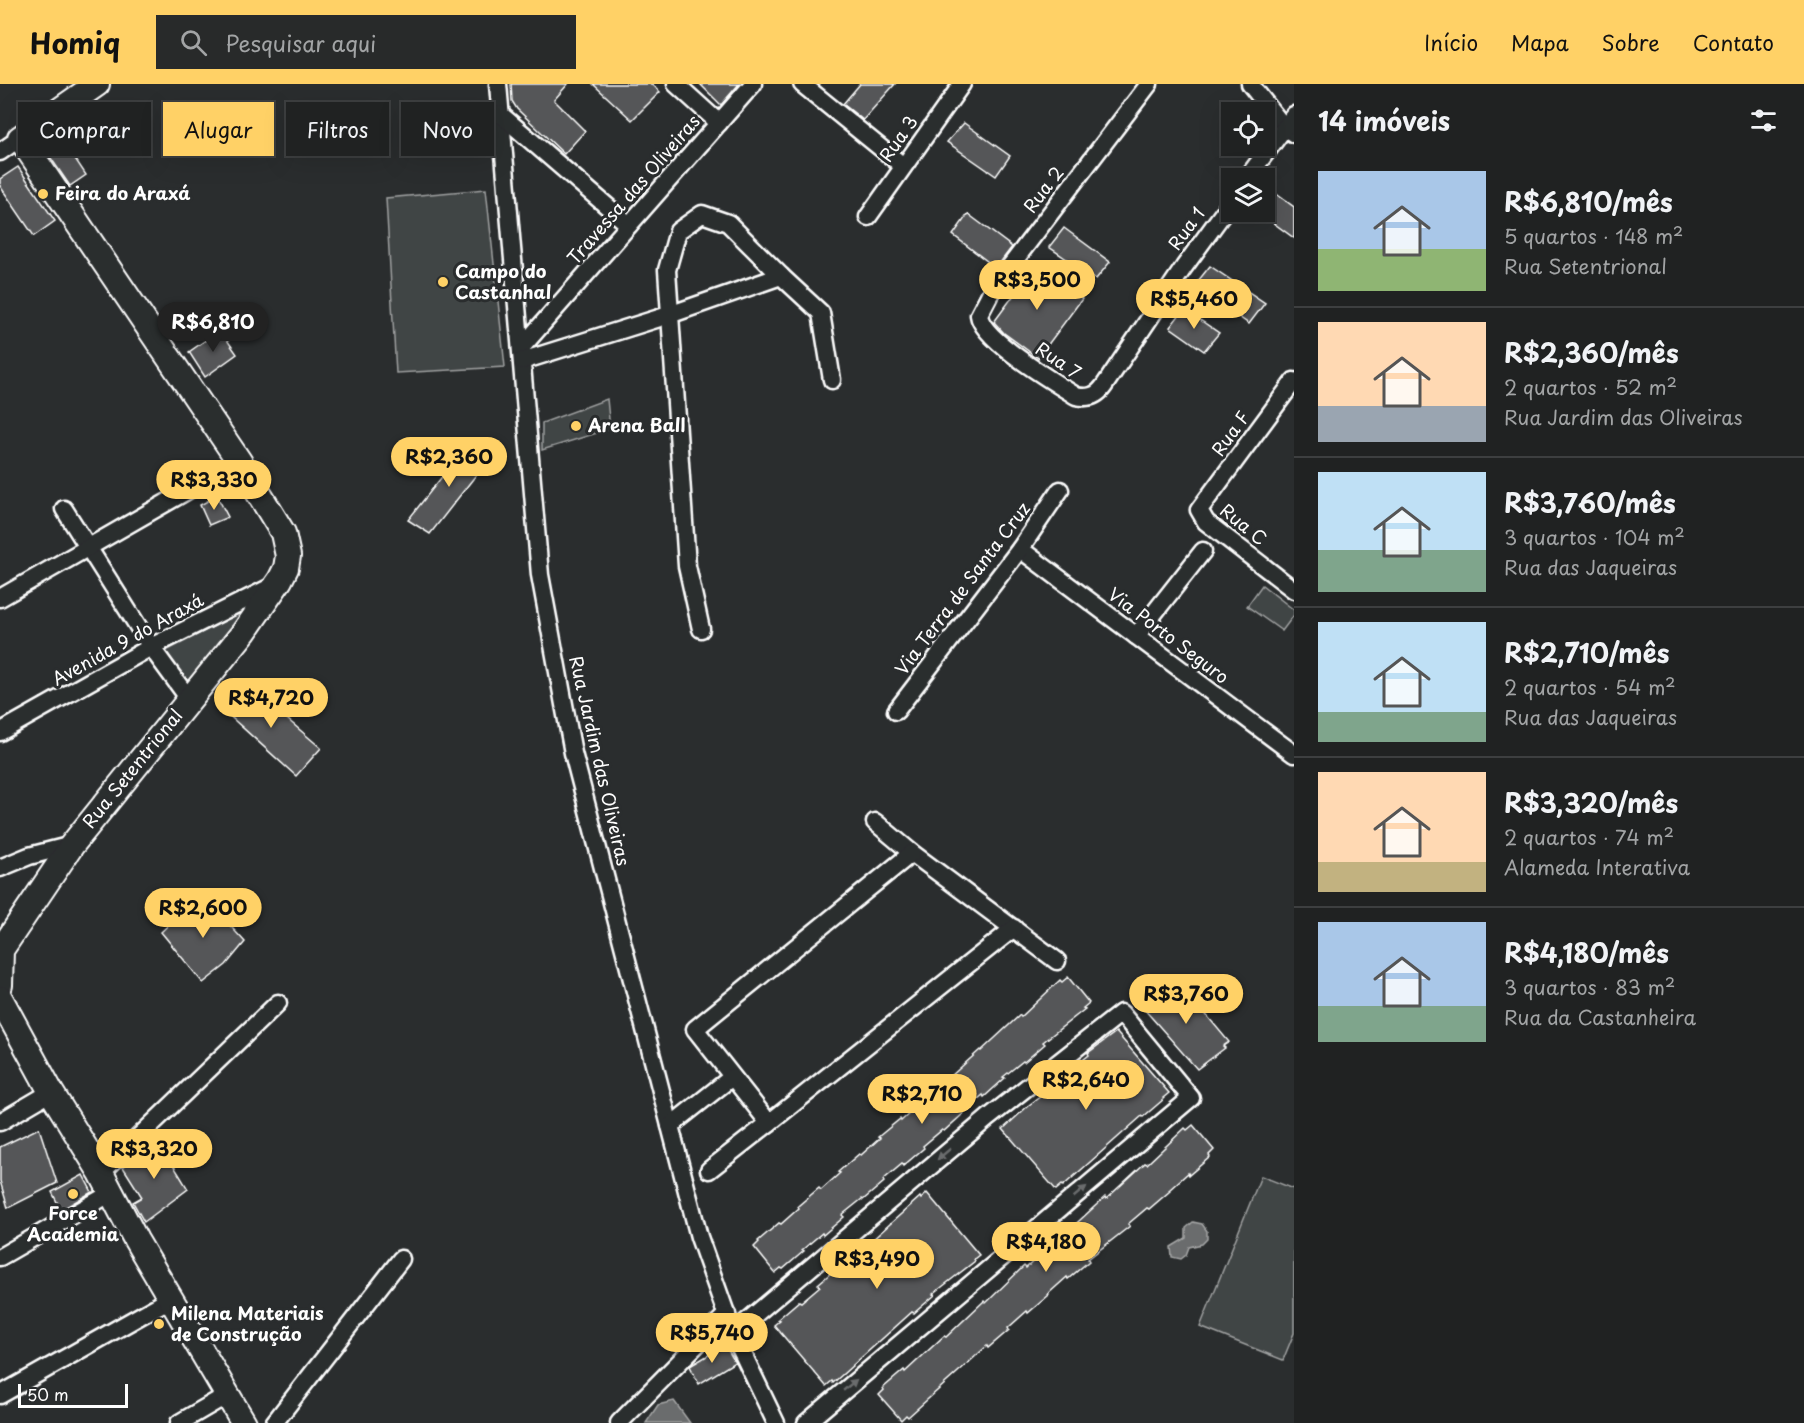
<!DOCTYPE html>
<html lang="pt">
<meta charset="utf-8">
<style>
:root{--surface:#202222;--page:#282a2a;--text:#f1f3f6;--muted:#a2a4a5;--line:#3d3f40;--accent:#ffd166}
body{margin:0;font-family:"Playpen Sans",sans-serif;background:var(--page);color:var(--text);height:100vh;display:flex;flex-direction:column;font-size:22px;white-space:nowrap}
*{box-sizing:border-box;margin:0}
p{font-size:20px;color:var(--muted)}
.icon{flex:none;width:33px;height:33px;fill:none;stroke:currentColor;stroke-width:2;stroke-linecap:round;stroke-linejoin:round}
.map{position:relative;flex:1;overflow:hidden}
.sheet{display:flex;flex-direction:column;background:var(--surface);width:510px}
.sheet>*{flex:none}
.guide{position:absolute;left:18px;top:18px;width:570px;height:54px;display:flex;gap:12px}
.tools{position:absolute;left:1221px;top:18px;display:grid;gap:12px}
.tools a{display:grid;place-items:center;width:54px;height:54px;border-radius:0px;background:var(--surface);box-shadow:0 6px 24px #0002,0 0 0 2px var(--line);font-size:30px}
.scale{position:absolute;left:18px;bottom:15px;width:110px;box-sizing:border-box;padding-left:6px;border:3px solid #fff;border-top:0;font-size:16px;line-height:21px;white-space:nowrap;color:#fff;-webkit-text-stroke:4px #2a2d2e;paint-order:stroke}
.price{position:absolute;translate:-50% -51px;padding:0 14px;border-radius:21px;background:var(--accent);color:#111;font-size:20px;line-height:39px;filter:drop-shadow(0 2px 3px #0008)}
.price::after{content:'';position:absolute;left:50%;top:36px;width:18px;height:14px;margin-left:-9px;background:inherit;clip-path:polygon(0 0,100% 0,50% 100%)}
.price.selected{background:#222;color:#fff}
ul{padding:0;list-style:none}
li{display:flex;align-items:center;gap:18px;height:150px;padding:0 24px}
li+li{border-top:2px solid var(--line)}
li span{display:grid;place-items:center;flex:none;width:168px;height:120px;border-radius:0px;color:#555}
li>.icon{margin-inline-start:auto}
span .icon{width:72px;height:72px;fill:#fffc;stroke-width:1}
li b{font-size:26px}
h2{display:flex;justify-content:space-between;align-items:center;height:72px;padding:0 24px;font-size:26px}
.pill{padding:0 21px;border-radius:0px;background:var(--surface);box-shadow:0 6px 24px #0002,0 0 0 2px var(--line);font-size:21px;line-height:54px}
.pill.selected{background:var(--accent);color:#111}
header{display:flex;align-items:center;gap:36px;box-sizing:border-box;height:84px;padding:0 30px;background:var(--accent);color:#111}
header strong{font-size:28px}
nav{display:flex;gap:33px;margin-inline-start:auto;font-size:21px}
.search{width:420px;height:54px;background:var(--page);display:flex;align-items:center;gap:15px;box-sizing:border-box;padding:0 21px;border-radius:0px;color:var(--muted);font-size:22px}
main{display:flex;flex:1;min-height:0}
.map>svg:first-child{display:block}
.green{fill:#414445;stroke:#a0a2a2;stroke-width:1.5}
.water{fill:#6a6c6d;stroke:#a6a7a7;stroke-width:1.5}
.building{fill:#555758;stroke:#fff;stroke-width:1.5}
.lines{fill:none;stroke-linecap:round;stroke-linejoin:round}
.street-casing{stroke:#fff;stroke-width:21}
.secondary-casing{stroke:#fff;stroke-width:28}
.street{stroke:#2a2d2e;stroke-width:16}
.secondary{stroke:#2a2d2e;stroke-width:24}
.oneway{fill:#6a6c6d}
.poi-dot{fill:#ffd166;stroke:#2a2d2e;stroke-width:2}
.labels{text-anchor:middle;stroke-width:6;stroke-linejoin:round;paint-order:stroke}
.street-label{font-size:18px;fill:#fff;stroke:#2a2d2e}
.poi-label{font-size:18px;font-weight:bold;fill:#fff;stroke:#2a2d2e;text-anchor:start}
</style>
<header>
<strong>Homiq</strong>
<div class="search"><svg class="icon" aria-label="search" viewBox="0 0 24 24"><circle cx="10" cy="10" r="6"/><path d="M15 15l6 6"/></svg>Pesquisar aqui</div>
<nav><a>Início</a><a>Mapa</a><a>Sobre</a><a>Contato</a></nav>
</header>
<main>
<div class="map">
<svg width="1294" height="1339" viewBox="0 0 1294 1339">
<rect width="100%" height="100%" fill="#2a2d2e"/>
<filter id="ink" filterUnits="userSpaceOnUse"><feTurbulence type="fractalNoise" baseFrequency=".0167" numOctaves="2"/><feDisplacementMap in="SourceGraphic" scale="12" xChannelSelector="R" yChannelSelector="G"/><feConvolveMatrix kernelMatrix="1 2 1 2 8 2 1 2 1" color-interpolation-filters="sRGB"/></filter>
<g filter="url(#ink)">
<g class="green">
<path d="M486,105L505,283L396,289L386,114Z"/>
<path d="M607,315L610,345L542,366V339Z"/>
<path d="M1262,501L1294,526V531L1282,547L1247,522Z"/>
<path d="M251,523L188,602L166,567Z"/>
<path d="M1261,1092L1294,1105V1249L1283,1276L1200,1243Z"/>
</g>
<g class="water">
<path d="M1193,1138L1202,1140L1207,1147V1155L1202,1160L1189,1163L1186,1171L1181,1175L1172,1173L1171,1163L1186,1154V1144Z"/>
<path d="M674,1317L690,1339H646L658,1321Z"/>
</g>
<g class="building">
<path d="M511,0H568L554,16L585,47L564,70L517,25L512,17Z"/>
<path d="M593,0H652L660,8L632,36Z"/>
<path d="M700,0H739L721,21Z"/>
<path d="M860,0H895L863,36L843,20Z"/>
<path d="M964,39L1010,72L996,92L947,58Z"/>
<path d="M60,52L86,91L70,102L44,64Z"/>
<path d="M18,83L55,137L34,152L0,102V95Z"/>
<path d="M1264,101L1294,123V154L1264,132Z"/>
<path d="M968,130L1012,163L996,184L953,151Z"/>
<path d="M1064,144L1110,178L1096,195L1049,163Z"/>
<path d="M1036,181L1082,215L1038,274L1004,249L994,238Z"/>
<path d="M1210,182L1265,219L1249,240L1194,202Z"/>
<path d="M1184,225L1219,249L1204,267L1170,243Z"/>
<path d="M220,246L237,270L205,293L189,268Z"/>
<path d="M470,357L490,373L430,450L408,436Z"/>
<path d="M217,412L228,433L209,441L200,421Z"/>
<path d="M245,599L321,664L296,692L222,625Z"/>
<path d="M201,810L245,858L226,881L203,899L161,848Z"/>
<path d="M1068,893L1089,919L1083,924L1085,925L1043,958L1045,960L1024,978L1023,977L1003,993L1005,994L984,1013L983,1011L963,1027L964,1029L944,1047L942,1046L923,1062L924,1064L903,1082L902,1080L883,1096L884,1098L863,1116L862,1115L842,1131L844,1133L823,1151L822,1149L802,1166L804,1167L783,1185L781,1184L775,1189L754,1163L759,1158L758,1157L779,1139L781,1140L799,1124L798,1122L819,1104L821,1106L840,1089L838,1088L859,1070L861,1071L880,1054L878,1053L900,1035L901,1037L980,966L981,967L1020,931L1021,933L1060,896L1062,898Z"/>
<path d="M1177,896L1229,958L1223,962L1225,964L1197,985L1144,925L1150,920L1148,918Z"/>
<path d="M1116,948L1169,1009L1163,1014L1164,1015L1143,1033L1142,1032L1063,1102L1062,1101L1056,1106L1003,1045L1029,1021L1049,1006L1048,1004L1089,971L1088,969Z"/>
<path d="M1193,1041L1214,1066L1209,1071L1210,1073L1189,1091L1188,1089L1169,1106L1170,1107L1149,1125L1147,1124L1128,1140L1130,1142L1088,1175L1089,1177L1068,1195L1067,1193L1048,1210L1049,1211L1028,1229L1027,1227L1008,1244L1009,1246L988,1264L987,1262L908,1333L906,1331L901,1336L879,1311L884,1306L883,1304L904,1286L905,1288L944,1252L946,1253L984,1217L986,1219L1024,1182L1026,1184L1065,1148L1066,1149L1105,1113L1106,1115L1145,1079L1147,1080L1185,1044L1187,1046Z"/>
<path d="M39,1044L57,1099L8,1124L0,1097V1063Z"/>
<path d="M158,1056L188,1105L144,1138L133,1118L142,1113L123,1083L137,1069Z"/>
<path d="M83,1091L92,1108L61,1126L52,1108Z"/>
<path d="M927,1109L979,1171L974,1175L975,1177L933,1210L935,1211L914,1229L912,1228L833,1299L832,1297L826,1302L774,1241L780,1236L778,1235L799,1217L801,1218L820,1202L818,1200L839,1182L841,1184L920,1113L921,1115Z"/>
<path d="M725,1261L735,1278L699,1300L690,1282Z"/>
</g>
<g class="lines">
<defs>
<g id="street">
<path d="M498,0L540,491L573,669L699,1153L733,1249L776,1339"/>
<path d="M676,0L719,39"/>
<path d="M802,0L903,82"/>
<path d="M1149,0L992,206L979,231C982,256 1054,298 1076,312C1088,315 1097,312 1104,302L1184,183L1232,117"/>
<path d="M1250,0L1284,43L1294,50"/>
<path d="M500,30L629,141"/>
<path d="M0,68L20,54"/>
<path d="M1247,94L1294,31"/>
<path d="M868,133L962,0"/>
<path d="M781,192L821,229L832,296"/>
<path d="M521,264L753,0"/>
<path d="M522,277L669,231L781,192L728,139L702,130L678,147L667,186L687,482L701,545"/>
<path d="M1294,297L1199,426L1206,438L1294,506"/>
<path d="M64,425L151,563L189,615"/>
<path d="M1020,465L1294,670"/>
<path d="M0,514L239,377"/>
<path d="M1136,552L1203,467"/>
<path d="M896,627L1020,465L1060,406"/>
<path d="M0,648L151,563L275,501"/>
<path d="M875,738L912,769L1057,877"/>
<path d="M912,769L695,945L769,1039L1014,844"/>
<path d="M0,784L29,772L72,761"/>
<path d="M0,1038L51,1008"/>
<path d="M670,1042L732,993"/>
<path d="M709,1086L769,1039"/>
<path d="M101,1089L278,919"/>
<path d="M0,1173L111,1109"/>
<path d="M733,1249L988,1034L1121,929L1191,1014L806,1339"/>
<path d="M0,1311L170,1215"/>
<path d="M179,1339L227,1311"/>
<path d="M274,1339L401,1175"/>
<path d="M619,1339L727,1230"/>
</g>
<g id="secondary">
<path d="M0,901L1,866L72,761L244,548L280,496L286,484L288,472L283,449L239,377L20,54L97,0"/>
<path d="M0,914L51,1008L101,1089L136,1156L244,1339"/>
</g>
</defs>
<use href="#street" class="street-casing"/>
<use href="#secondary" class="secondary-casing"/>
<use href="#street" class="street"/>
<use href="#secondary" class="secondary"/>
</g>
<defs><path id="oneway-solid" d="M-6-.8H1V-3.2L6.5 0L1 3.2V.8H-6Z" transform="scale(1.5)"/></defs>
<g class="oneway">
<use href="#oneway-solid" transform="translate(944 1070) rotate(140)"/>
<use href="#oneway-solid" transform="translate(1080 1108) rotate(-40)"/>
<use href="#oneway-solid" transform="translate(850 1301) rotate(-40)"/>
</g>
</g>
<g class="poi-dot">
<circle cx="43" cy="110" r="6"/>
<circle cx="443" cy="198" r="6"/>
<circle cx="576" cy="342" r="6"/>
<circle cx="73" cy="1110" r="6"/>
<circle cx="159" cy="1240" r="6"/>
</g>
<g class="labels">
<g class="street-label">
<text transform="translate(899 55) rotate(-55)" y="6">Rua 3</text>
<text transform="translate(634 106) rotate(-49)" y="6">Travessa das Oliveiras</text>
<text transform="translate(1044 106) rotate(-53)" y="6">Rua 2</text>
<text transform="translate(1187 145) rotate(-54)" y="6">Rua 1</text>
<text transform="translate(1058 277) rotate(34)" y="6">Rua 7</text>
<text transform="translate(1231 350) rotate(-54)" y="6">Rua F</text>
<text transform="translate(1243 441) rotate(39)" y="6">Rua C</text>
<text transform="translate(963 505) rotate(-53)" y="6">Via Terra de Santa Cruz</text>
<text transform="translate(1168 552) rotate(37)" y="6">Via Porto Seguro</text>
<text transform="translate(128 556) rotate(-29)" y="6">Avenida 9 do Araxá</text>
<text transform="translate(599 677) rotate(77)" y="6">Rua Jardim das Oliveiras</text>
<text transform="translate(133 685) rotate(-51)" y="6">Rua Setentrional</text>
</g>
<g class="poi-label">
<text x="55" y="116">Feira do Araxá</text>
<text x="455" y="194">Campo do<tspan x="455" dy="21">Castanhal</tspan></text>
<text x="588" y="348">Arena Ball</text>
<text x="73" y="1136" text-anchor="middle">Force<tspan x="73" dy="21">Academia</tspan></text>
<text x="171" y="1236">Milena Materiais<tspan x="171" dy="21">de Construção</tspan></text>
</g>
</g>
</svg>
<div class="tools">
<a><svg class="icon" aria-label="locate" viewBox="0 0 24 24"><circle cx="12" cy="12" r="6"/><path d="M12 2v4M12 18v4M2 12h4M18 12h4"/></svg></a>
<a><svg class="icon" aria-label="layers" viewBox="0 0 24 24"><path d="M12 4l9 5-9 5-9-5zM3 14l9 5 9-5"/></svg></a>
</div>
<div class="scale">50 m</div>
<b class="price" style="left:1037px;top:227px">R$3,500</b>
<b class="price" style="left:1194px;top:246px">R$5,460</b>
<b class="price selected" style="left:213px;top:269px">R$6,810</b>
<b class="price" style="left:449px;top:404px">R$2,360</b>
<b class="price" style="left:214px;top:427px">R$3,330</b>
<b class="price" style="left:271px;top:645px">R$4,720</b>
<b class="price" style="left:203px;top:855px">R$2,600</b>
<b class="price" style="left:1186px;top:941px">R$3,760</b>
<b class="price" style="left:1086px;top:1027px">R$2,640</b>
<b class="price" style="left:922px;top:1041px">R$2,710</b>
<b class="price" style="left:154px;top:1096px">R$3,320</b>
<b class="price" style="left:1046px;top:1189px">R$4,180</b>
<b class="price" style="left:877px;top:1206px">R$3,490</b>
<b class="price" style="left:712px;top:1280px">R$5,740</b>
<div class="guide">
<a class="pill">Comprar</a>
<a class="pill selected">Alugar</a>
<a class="pill">Filtros</a>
<a class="pill">Novo</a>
</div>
</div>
<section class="sheet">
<h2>14 imóveis<svg class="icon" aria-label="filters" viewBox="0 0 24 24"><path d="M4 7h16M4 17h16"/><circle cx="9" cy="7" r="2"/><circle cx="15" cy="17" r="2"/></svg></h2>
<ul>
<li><span style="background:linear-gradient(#a9c7e8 65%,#8fb573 0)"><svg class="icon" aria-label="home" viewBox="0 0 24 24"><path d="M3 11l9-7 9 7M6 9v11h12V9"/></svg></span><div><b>R$6,810/mês</b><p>5 quartos · 148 m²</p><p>Rua Setentrional</p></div></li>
<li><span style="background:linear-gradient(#ffd9b3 70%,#9aa5b1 0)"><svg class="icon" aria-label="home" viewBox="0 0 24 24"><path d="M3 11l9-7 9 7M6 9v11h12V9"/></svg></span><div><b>R$2,360/mês</b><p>2 quartos · 52 m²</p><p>Rua Jardim das Oliveiras</p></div></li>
<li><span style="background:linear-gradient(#bfe0f5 65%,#7fa58c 0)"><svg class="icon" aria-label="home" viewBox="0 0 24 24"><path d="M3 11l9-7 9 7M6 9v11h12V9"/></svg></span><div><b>R$3,760/mês</b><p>3 quartos · 104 m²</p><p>Rua das Jaqueiras</p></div></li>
<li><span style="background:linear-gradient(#bfe0f5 75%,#7fa58c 0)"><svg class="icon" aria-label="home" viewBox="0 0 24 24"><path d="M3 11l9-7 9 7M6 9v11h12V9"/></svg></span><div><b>R$2,710/mês</b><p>2 quartos · 54 m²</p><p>Rua das Jaqueiras</p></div></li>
<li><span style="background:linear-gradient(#ffd9b3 75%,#c2b280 0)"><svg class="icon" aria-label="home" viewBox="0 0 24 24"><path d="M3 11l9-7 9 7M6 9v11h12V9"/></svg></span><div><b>R$3,320/mês</b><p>2 quartos · 74 m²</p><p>Alameda Interativa</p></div></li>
<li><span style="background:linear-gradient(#a9c7e8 70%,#7fa58c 0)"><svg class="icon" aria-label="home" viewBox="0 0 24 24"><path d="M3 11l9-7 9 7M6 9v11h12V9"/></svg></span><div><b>R$4,180/mês</b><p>3 quartos · 83 m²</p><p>Rua da Castanheira</p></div></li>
</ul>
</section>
</main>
